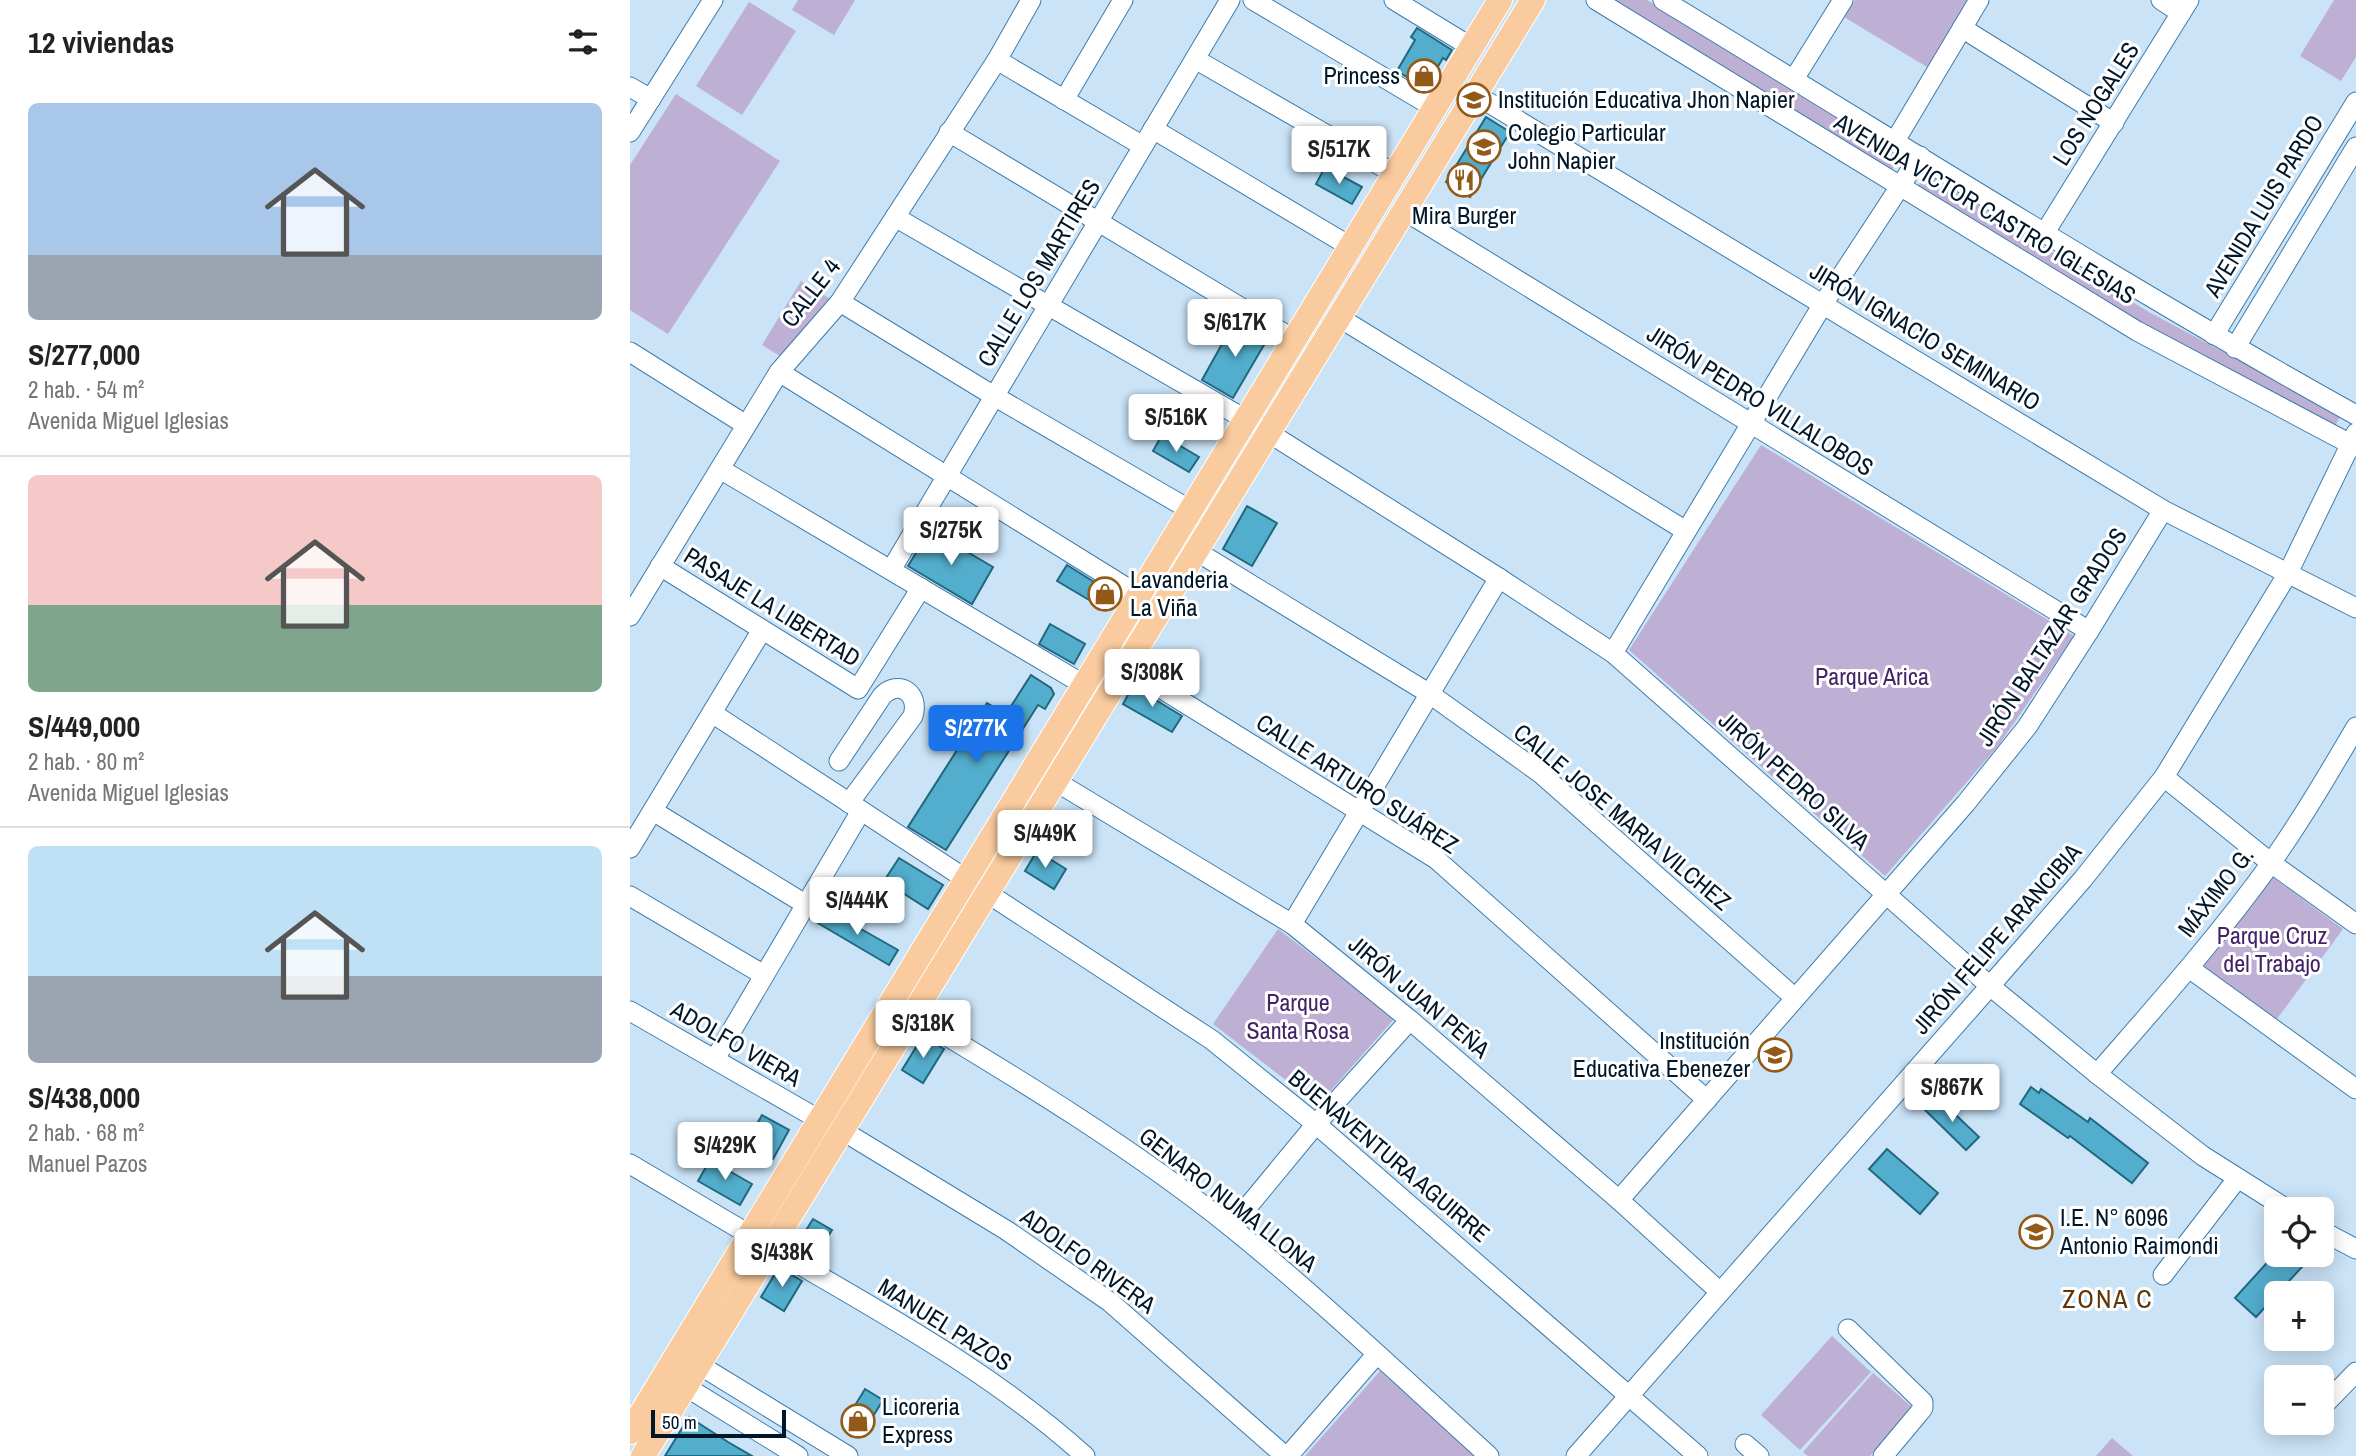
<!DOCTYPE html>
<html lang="es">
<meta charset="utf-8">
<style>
:root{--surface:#fff;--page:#f2f2f2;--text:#222;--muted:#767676;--line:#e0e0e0;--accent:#1a73e8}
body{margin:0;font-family:"Archivo Narrow",sans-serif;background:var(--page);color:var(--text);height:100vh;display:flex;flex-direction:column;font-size:26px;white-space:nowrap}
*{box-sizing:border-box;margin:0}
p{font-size:23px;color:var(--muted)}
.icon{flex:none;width:38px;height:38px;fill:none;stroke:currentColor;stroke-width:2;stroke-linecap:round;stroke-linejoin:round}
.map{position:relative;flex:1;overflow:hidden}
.side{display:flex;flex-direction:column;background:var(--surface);width:630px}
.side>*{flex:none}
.fabs{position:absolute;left:1634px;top:1197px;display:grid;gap:14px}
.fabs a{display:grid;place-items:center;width:70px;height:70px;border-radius:10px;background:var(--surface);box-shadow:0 4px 18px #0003;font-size:35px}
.scale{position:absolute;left:21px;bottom:18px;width:135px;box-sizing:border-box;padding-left:7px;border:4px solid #001729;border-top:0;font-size:19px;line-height:24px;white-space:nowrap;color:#001729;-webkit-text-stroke:5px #fff;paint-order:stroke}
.price{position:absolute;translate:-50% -60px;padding:0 16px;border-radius:7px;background:#fff;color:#222;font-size:23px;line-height:46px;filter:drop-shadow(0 2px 4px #0008)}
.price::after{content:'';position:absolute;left:50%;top:42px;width:21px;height:16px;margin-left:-10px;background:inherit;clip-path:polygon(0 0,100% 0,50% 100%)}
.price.active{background:var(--accent);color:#fff}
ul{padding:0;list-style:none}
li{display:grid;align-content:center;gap:14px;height:371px;padding:0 28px}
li+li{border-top:2px solid var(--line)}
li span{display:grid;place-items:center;height:217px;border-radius:10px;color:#555}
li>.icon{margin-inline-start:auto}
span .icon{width:126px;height:126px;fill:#fffc;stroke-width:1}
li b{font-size:30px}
h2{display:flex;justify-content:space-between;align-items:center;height:84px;padding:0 28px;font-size:30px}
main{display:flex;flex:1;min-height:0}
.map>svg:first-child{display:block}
.green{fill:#beafd4}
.building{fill:#53adcc;stroke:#21687f;stroke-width:2}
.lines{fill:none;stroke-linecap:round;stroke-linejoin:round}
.minor-casing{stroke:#3e7cab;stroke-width:21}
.major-casing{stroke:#fff;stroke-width:26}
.minor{stroke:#fff;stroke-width:19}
.major{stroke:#f9cb9e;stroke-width:24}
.labels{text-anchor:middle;stroke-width:6;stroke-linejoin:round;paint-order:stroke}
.poi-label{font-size:24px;fill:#001729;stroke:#fff;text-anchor:start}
.street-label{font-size:24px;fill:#001729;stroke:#fff}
.park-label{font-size:24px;fill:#442365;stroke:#fff}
.neighbourhood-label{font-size:26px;letter-spacing:2px;fill:#5e3607;stroke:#fff}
</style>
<main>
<section class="side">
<h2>12 viviendas<svg class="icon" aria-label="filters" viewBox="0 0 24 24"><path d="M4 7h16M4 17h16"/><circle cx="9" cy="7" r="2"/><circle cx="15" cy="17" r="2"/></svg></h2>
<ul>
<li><span style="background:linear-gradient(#a9c7e8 70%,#9aa5b1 0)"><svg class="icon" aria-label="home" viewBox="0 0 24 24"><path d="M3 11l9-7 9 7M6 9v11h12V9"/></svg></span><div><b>S/277,000</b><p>2 hab. · 54 m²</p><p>Avenida Miguel Iglesias</p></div></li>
<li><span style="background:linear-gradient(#f6c9c9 60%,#7fa58c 0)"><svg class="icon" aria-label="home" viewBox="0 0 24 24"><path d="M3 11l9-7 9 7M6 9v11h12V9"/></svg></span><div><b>S/449,000</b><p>2 hab. · 80 m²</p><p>Avenida Miguel Iglesias</p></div></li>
<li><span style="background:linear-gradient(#bfe0f5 60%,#9aa5b1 0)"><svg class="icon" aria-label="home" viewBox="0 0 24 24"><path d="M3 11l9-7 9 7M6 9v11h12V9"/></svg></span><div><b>S/438,000</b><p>2 hab. · 68 m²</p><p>Manuel Pazos</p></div></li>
</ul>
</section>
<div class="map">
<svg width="1726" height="1456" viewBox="0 0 1726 1456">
<rect width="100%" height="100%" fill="#cae3f7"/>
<g class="green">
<path d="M168,0H225L204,35L162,10Z"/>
<path d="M981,0H1017L1271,155L1262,170Z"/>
<path d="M1225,0H1337L1297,67L1214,17Z"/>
<path d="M1704,0H1726V57L1711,81L1670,56Z"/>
<path d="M119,2L166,31L112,115L66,86Z"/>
<path d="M46,94L150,161L38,334L0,310V165Z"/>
<path d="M1297,174L1517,311L1711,415L1703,430L1504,320L1287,187Z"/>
<path d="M171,281L207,303L168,367L132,345Z"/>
<path d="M1131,445L1444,636L1368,746L1255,876L999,650Z"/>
<path d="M1641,876L1713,929L1644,1023L1571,970Z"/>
<path d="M648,929L765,1018L688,1105L583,1024Z"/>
<path d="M1202,1336L1241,1372L1170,1450L1131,1415Z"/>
<path d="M750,1371L848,1456H675Z"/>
<path d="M1243,1373L1283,1408L1240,1456H1178L1173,1452Z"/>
<path d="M1482,1438L1503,1456H1466Z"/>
</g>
<g class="building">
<path d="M787,28L822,50L816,60L813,58L795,88L767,71L785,40L781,37Z"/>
<path d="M856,117L880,132L840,197L816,182Z"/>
<path d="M695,167L732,187L722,204L686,184Z"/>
<path d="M606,319L638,338L603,398L572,380Z"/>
<path d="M532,435L569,457L559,472L523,451Z"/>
<path d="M617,506L647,523L622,566L593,549Z"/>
<path d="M300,530L363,567L342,604L278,566Z"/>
<path d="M437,565L485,595L476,610L427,581Z"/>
<path d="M420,624L455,644L444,664L409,644Z"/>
<path d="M401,675L421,688L424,694L415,709L408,705L316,850L278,827L357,703L376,714Z"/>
<path d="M503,686L552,716L542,732L493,704Z"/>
<path d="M407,851L436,869L424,889L395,871Z"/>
<path d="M269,858L313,885L298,909L254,881Z"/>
<path d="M194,908L268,950L259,965L186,922Z"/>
<path d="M293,1036L314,1049L293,1083L272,1070Z"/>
<path d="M1401,1087L1409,1093L1411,1089L1458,1122L1460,1118L1518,1163L1502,1183L1440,1136L1438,1138L1390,1104Z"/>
<path d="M1307,1097L1349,1137L1336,1150L1295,1110Z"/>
<path d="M132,1115L159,1130L143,1159L116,1143Z"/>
<path d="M1257,1149L1308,1193L1290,1214L1239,1169Z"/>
<path d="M80,1160L122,1184L110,1205L68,1181Z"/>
<path d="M183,1219L202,1230L184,1259L165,1248Z"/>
<path d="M1644,1255H1683L1626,1317L1605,1298Z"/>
<path d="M149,1267L172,1281L154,1311L131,1297Z"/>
<path d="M235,1389L253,1400L231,1436L213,1425Z"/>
<path d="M59,1417L98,1442L122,1456H35Z"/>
</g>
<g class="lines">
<defs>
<g id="minor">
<path d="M623,0L805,108"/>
<path d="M764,0L841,47"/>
<path d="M966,0L1507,331L1726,447"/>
<path d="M1033,0C1263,139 1490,284 1726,415"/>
<path d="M1531,0L1551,13"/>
<path d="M1332,28L1484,123"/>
<path d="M565,59L765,174"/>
<path d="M367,60L513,146"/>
<path d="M1164,79L1213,0"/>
<path d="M0,87L21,99"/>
<path d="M846,95L1533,510L1726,608"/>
<path d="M434,100L493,0"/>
<path d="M523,129L721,247"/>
<path d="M0,132L83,0"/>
<path d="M319,132L665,340"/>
<path d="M1265,141L1349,0"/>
<path d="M775,211L1459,631"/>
<path d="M265,217L639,433L869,578L983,653L1360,986L1467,1074L1573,1156L1657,1209"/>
<path d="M1414,234L1559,0"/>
<path d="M210,302L364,396L562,511"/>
<path d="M710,318L1056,531"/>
<path d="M1584,335L1726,102"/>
<path d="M1605,348L1726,147"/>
<path d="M0,352L116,425"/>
<path d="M149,372L510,596"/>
<path d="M90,469L456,686"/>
<path d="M566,551L800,694L910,773L1165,998"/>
<path d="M30,566L228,689L291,588"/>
<path d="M261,570L600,0"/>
<path d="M0,616L149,372L210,302L367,60L401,0"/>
<path d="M983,653L1193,304L1290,156"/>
<path d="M495,666L806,859L1077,1100"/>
<path d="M82,713L582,1040L686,1124L1068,1456"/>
<path d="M209,761L252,696C269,679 290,693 283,716L219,803"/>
<path d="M1534,777L1641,863L1726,924"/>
<path d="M425,781L662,924L780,1020L989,1200L1090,1292"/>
<path d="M23,811L175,904"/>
<path d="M0,848L132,630"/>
<path d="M0,896L134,975"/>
<path d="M662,924L869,578"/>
<path d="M1559,968L1726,1089"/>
<path d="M0,1011L188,1119"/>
<path d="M282,1015C392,1081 501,1147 601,1227C690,1299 774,1379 859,1456"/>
<path d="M85,1059L231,811"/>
<path d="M1467,1074C1527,1005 1588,937 1641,863C1672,819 1699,773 1726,727"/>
<path d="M213,1131L376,1230L480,1302L655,1456"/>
<path d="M0,1164L120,1235"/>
<path d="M989,1200L1336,803L1397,727L1459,631L1533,510"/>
<path d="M601,1227L686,1124L780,1020"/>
<path d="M1692,1231L1726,1249"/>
<path d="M141,1248C250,1312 361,1371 455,1456"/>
<path d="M1533,1275L1607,1179"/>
<path d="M1218,1329L1293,1402V1408L1289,1413L1253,1456"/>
<path d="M58,1358L218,1456"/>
<path d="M45,1380L168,1456"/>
<path d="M1692,1407L1726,1372"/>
<path d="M1115,1444L1129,1456"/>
<path d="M658,1456L746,1355"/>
<path d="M946,1456L1360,986L1453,879L1534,777L1657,575L1726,433"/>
</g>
<g id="major">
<path d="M0,1432C290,955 581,478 870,0"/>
<path d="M13,1456L903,0"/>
</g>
</defs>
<use href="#minor" class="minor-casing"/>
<use href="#major" class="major-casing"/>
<use href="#minor" class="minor"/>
<use href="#major" class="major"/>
</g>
<defs>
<symbol id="shop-ring" viewBox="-11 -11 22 22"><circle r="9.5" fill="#fff" stroke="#935917" stroke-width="1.5"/><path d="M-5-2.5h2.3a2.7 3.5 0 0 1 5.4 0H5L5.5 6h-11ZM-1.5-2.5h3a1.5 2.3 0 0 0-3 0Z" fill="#935917"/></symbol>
<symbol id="school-ring" viewBox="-11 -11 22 22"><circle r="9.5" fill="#fff" stroke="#935917" stroke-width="1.5"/><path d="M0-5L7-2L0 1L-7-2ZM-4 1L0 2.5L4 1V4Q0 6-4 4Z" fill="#935917"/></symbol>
<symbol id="restaurant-ring" viewBox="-11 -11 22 22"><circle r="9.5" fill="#fff" stroke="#935917" stroke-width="1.5"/><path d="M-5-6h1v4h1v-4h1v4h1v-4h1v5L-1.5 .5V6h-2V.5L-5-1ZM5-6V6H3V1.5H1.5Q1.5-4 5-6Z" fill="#935917"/></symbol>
</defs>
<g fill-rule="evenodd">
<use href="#shop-ring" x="775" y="57" width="38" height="38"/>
<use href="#school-ring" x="825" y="81" width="38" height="38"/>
<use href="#school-ring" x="835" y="128" width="38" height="38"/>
<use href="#restaurant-ring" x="815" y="161" width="38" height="38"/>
<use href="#shop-ring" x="456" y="575" width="38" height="38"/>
<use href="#school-ring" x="1126" y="1036" width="38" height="38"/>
<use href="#school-ring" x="1387" y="1213" width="38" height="38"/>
<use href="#shop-ring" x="209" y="1402" width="38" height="38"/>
</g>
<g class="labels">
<g class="poi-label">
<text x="770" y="84" text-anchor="end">Princess</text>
<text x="868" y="108">Institución Educativa Jhon Napier</text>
<text x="878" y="141">Colegio Particular<tspan x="878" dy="28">John Napier</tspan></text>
<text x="834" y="224" text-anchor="middle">Mira Burger</text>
<text x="500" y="588">Lavanderia<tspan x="500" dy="28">La Viña</tspan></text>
<text x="1120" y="1049" text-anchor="end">Institución<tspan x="1120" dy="28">Educativa Ebenezer</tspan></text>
<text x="1430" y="1226">I.E. N° 6096<tspan x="1430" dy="28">Antonio Raimondi</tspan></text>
<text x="252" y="1415">Licoreria<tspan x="252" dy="28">Express</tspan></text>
</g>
<g class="street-label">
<text transform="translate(1466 104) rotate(-58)" y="8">LOS NOGALES</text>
<text transform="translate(1634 206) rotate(-59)" y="8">AVENIDA LUIS PARDO</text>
<text transform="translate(1355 209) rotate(31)" y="8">AVENIDA VICTOR CASTRO IGLESIAS</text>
<text transform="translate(409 273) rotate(-59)" y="8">CALLE LOS MARTIRES</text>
<text transform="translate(181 293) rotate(-52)" y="8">CALLE 4</text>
<text transform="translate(1295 337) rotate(31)" y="8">JIRÓN IGNACIO SEMINARIO</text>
<text transform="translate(1130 401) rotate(32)" y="8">JIRÓN PEDRO VILLALOBOS</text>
<text transform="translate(142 607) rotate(32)" y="8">PASAJE LA LIBERTAD</text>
<text transform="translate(1422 637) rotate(-57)" y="8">JIRÓN BALTAZAR GRADOS</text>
<text transform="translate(1164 781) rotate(42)" y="8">JIRÓN PEDRO SILVA</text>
<text transform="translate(727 784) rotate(33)" y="8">CALLE ARTURO SUÁREZ</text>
<text transform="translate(992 817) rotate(40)" y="8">CALLE JOSE MARIA VILCHEZ</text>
<text transform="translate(1586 892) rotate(-52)" y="8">MÁXIMO G.</text>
<text transform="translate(1367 939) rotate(-49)" y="8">JIRÓN FELIPE ARANCIBIA</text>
<text transform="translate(789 997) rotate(40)" y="8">JIRÓN JUAN PEÑA</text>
<text transform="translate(106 1044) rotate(30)" y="8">ADOLFO VIERA</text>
<text transform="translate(759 1156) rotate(40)" y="8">BUENAVENTURA AGUIRRE</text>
<text transform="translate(598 1200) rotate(38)" y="8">GENARO NUMA LLONA</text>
<text transform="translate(458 1261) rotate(36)" y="8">ADOLFO RIVERA</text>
<text transform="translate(315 1325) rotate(32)" y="8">MANUEL PAZOS</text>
</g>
<g class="park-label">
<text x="1242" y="685">Parque Arica</text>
<text x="1642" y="944">Parque Cruz<tspan x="1642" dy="28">del Trabajo</tspan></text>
<text x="668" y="1011">Parque<tspan x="668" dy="28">Santa Rosa</tspan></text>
</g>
<g class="neighbourhood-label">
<text x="1478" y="1308">ZONA C</text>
</g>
</g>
</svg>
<div class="fabs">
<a><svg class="icon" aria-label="locate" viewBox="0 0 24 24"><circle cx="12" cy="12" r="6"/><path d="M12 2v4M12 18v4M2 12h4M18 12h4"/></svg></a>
<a>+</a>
<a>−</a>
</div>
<div class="scale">50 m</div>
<b class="price" style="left:709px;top:186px">S/517K</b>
<b class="price" style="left:605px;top:359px">S/617K</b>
<b class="price" style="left:546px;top:454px">S/516K</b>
<b class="price" style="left:321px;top:567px">S/275K</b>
<b class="price" style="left:522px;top:709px">S/308K</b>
<b class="price active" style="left:346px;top:765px">S/277K</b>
<b class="price" style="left:415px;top:870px">S/449K</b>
<b class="price" style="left:227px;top:937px">S/444K</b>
<b class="price" style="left:293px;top:1060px">S/318K</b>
<b class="price" style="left:1322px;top:1124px">S/867K</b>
<b class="price" style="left:95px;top:1182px">S/429K</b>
<b class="price" style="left:152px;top:1289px">S/438K</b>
</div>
</main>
